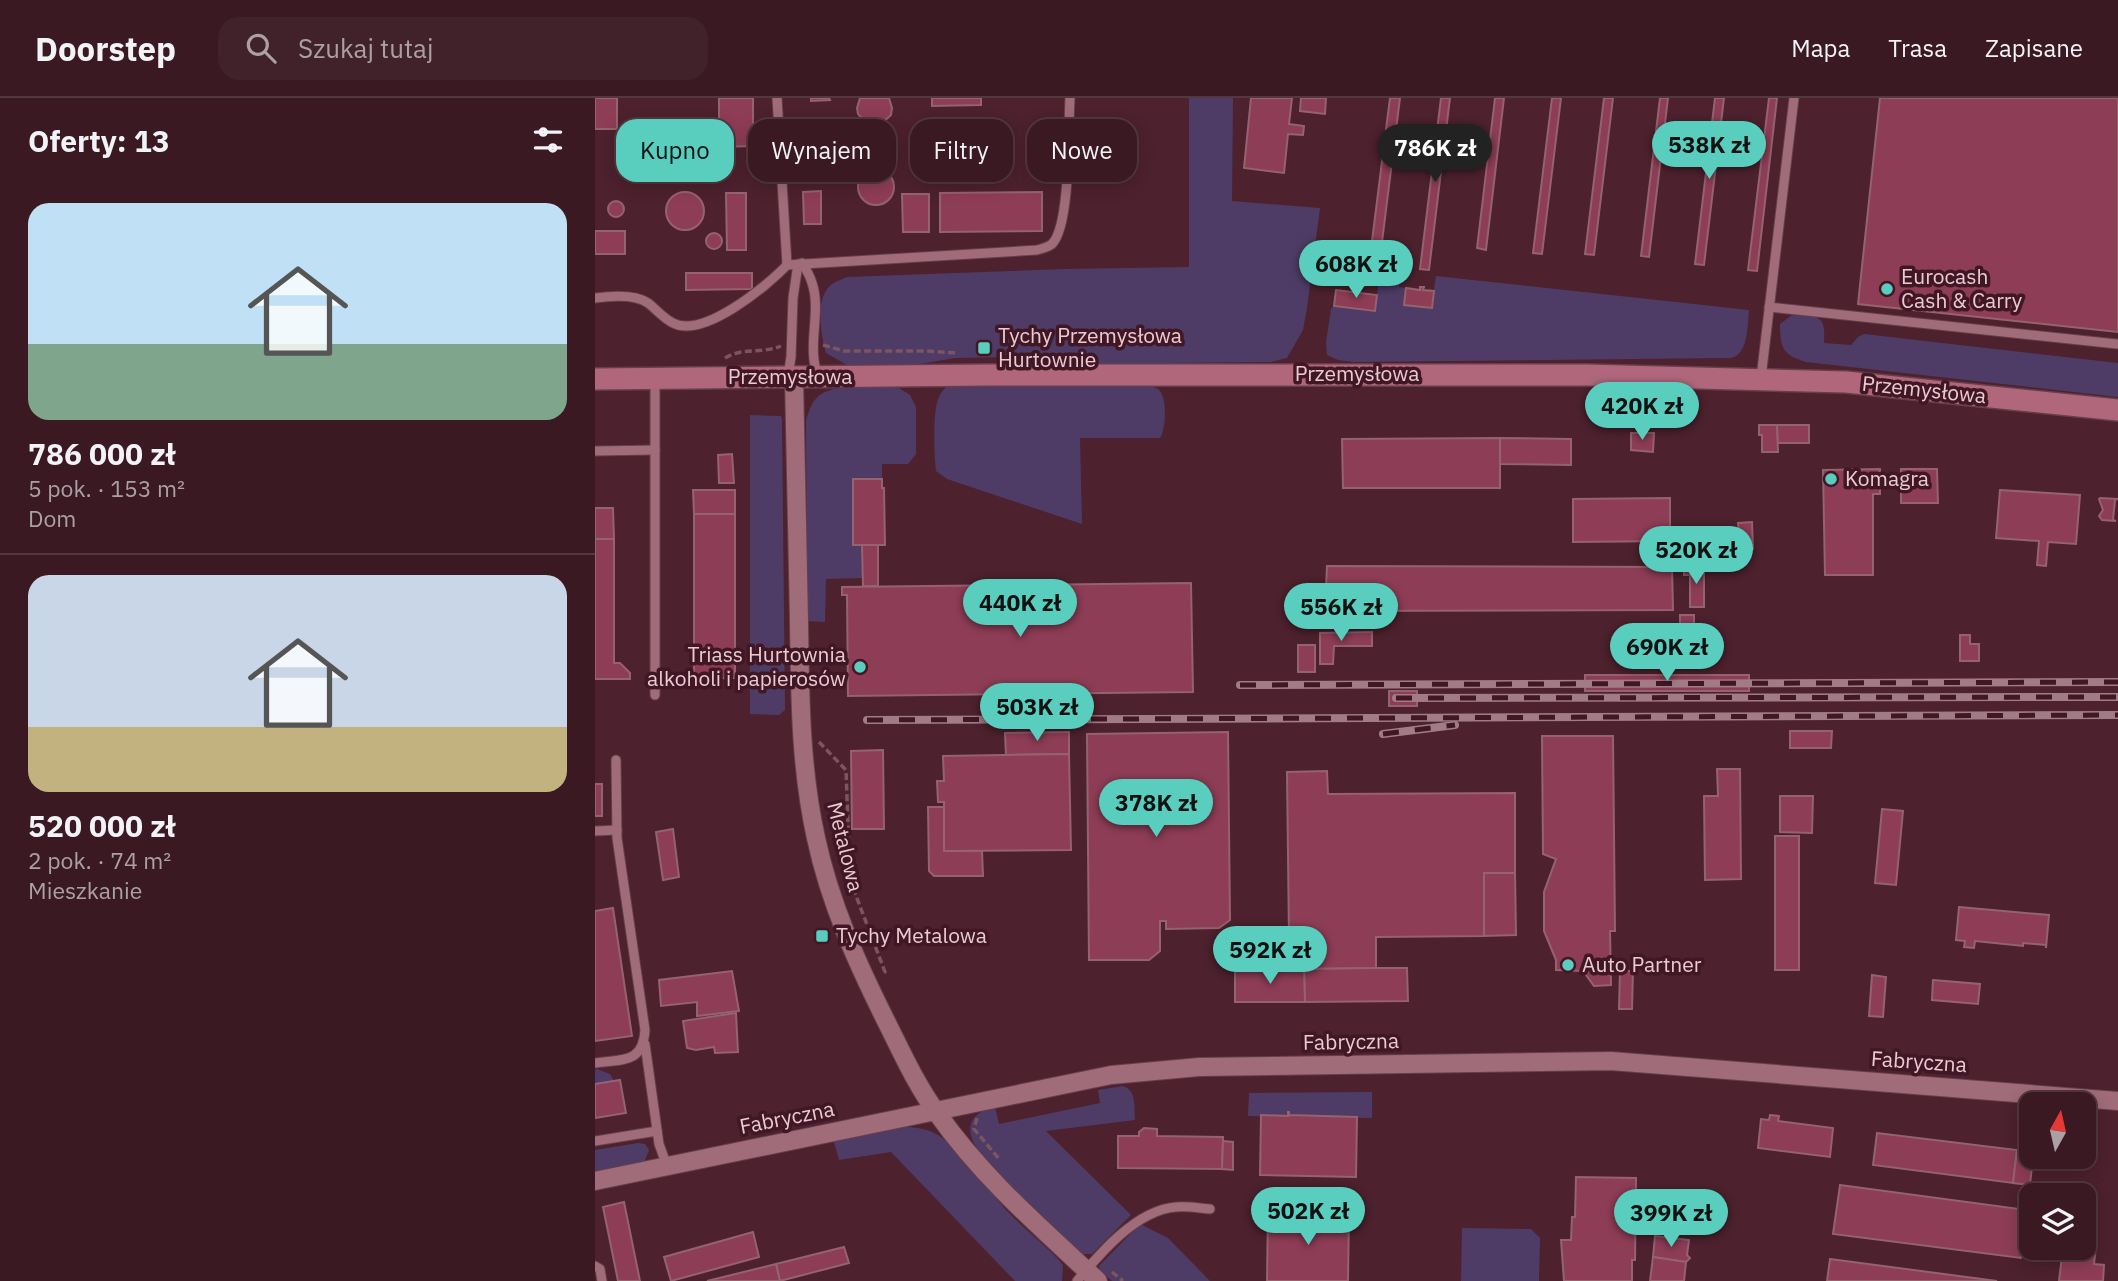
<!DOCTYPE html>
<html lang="pl">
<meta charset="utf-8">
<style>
:root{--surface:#3a1922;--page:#41222a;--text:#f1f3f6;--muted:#aba0a5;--line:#543840;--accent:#59cebe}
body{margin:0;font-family:"IBM Plex Sans",sans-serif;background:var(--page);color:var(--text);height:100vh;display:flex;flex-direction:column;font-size:26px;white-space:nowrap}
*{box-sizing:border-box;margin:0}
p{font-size:23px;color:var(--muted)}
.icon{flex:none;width:38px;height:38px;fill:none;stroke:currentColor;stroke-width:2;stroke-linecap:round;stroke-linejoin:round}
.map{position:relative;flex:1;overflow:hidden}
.details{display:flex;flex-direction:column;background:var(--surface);width:595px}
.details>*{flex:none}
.top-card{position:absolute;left:21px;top:21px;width:665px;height:63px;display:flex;gap:14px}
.needle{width:46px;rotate:8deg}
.tools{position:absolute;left:1424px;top:994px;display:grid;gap:14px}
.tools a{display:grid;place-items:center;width:77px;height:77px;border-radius:14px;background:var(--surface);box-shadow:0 4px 18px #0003,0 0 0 2px var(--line);font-size:35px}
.price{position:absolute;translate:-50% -60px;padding:0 16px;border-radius:24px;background:var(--accent);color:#111;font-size:23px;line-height:46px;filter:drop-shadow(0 2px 4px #0008)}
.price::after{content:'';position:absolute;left:50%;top:42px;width:21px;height:16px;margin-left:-10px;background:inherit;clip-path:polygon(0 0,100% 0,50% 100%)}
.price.selected{background:#222;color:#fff}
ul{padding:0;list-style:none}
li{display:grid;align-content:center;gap:14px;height:371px;padding:0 28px}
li+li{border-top:2px solid var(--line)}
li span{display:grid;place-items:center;height:217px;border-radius:21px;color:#555}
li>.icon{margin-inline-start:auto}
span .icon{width:126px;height:126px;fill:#fffc;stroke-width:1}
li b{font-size:30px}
h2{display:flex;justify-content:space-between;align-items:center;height:84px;padding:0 28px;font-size:30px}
.pill{padding:0 24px;border-radius:21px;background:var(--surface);box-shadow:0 4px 18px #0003,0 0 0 2px var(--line);font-size:24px;line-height:63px}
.pill.selected{background:var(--accent);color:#111}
header{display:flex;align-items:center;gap:42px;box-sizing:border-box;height:98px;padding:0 35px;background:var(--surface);border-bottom:2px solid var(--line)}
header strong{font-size:33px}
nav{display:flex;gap:38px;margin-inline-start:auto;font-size:24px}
.search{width:490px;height:63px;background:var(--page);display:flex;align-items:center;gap:18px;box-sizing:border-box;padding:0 24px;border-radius:21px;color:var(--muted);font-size:26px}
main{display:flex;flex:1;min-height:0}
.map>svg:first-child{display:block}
.green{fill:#4e3c66}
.building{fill:#8e3d56;stroke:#95626f;stroke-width:2}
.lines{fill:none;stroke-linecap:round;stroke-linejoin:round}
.lane-casing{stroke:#653f4b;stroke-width:11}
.street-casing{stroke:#653f4b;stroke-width:20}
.secondary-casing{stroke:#653f4b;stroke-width:24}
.path{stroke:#7d5560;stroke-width:3.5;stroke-dasharray:7 3.5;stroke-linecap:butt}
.lane{stroke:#a06c79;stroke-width:9}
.street{stroke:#a06c79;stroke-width:18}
.secondary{stroke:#b0677c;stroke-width:21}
.rail-casing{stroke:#a17c86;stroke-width:8}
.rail{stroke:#421725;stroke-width:5;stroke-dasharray:16;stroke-linecap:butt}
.poi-dot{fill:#59cebe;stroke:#421725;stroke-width:2.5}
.labels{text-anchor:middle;stroke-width:7;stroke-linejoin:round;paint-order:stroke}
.poi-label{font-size:21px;fill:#e9cbd2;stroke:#421725;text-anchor:start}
.street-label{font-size:21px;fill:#e9cbd2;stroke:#421725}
</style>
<header>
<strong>Doorstep</strong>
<div class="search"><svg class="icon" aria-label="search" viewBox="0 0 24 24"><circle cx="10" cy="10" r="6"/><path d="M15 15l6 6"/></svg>Szukaj tutaj</div>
<nav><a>Mapa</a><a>Trasa</a><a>Zapisane</a></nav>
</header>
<main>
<section class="details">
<h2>Oferty: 13<svg class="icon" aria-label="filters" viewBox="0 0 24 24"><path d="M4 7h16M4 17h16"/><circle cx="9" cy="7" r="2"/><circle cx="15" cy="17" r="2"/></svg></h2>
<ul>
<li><span style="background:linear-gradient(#bfe0f5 65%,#7fa58c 0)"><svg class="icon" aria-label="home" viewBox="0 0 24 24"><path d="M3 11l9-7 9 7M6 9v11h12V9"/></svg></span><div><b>786 000 zł</b><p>5 pok. · 153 m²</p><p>Dom</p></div></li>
<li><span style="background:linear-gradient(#c9d6e8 70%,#c2b280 0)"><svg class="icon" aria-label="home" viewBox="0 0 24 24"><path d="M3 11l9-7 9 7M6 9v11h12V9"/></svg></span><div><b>520 000 zł</b><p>2 pok. · 74 m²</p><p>Mieszkanie</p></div></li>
</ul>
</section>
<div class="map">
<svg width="1523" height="1183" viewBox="0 0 1523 1183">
<rect width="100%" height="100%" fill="#4d212e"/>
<g class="green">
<path d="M594,0H638L637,103L725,110L712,210L708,232L692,260L676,264L472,266L416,259L360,260L319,267H252L231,255C226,237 219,199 237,186C241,183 248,181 252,179L470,171L594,169Z"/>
<path d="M785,172L806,175L804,189L811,190L809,207L836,210L841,178L1154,212C1152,230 1154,264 1128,260L759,264L743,262L732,257L731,244L736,211L739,208L780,213Z"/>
<path d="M1197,217C1223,219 1231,215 1229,245L1256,247L1263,239L1269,236L1523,265V299L1211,264C1188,257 1185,250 1185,226Z"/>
<path d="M552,287C555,288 561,290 563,291C573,299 571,331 565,340H485L487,426L352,381L341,373C339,356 337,310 345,297C345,296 351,289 352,288Z"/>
<path d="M248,289L304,290L315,297L321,309V356L313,366H287V381H258L267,447L268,480L231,481L230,524L212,523L211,323C218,298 224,294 248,289Z"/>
<path d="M155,317L186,318L187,322L190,612L184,617L155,616Z"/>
<path d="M2,971L15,976L19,983L0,986V972Z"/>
<path d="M528,988C542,993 539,1009 540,1022L451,1033L536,1117L497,1156H485C457,1130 430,1104 405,1076C397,1067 385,1058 380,1047C368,1026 380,1013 400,1009L404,1026L505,1005L503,992Z"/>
<path d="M777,994V1020L653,1018L654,995Z"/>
<path d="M306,1029C320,1029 331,1030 343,1037C368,1053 394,1095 417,1118C433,1135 453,1149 468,1167L467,1183H420L296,1054L244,1062L239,1044Z"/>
<path d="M43,1045L50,1046L54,1052L49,1065L0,1076V1052Z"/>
<path d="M545,1126L573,1140L615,1183H517L505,1172L504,1168Z"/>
<path d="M867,1130L936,1131L945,1140L944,1183H866Z"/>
</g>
<g class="building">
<rect x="0" y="0" width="22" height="31"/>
<path d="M124,0H158V48L124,49Z"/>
<path d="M216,0H234L235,2L216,3Z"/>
<path d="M265,0H294L297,10L296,17L286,26H272L263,16L262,10Z"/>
<path d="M337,0H386V7L337,8Z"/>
<path d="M656,0H697L694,26L709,28L708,37L693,36L689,75L649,70Z"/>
<path d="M706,0H731L730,16L705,13Z"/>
<path d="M795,0H805L786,152L776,151Z"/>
<path d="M846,0H855L834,172L825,171Z"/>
<path d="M900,0H909L891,152L882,150Z"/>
<path d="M957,0H966L947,156L938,155Z"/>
<path d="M1009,0H1018L999,157L990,156Z"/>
<path d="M1065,0H1073L1054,159L1046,158Z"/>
<path d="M1120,0H1129L1109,167L1100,166Z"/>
<path d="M1174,0H1182L1162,173L1153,172Z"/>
<path d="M1285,0H1523V234L1263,206Z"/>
<circle cx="281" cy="89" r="18"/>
<path d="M226,93V126H209L208,94Z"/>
<path d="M447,94V133L345,134V95Z"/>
<circle cx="90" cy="113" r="19"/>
<path d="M131,95H151V152H132Z"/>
<path d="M307,96H334V134H308Z"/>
<circle cx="21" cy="111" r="8"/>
<rect x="0" y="133" width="30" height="23"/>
<circle cx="119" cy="143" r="8"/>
<path d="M91,175H157V191L91,192Z"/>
<path d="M825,189H829L828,192L839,193L837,210L809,207L811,190L825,192Z"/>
<path d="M741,192L782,197L780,213L739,208Z"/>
<path d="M1164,327H1182L1183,354H1167V337H1164Z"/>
<path d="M1182,327H1214V345H1183Z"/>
<path d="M1036,335H1059L1058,354L1036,352Z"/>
<path d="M905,340L976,341V367L905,366Z"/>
<path d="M905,340V390H748L747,341Z"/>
<path d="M137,356L139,385H124L123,357Z"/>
<path d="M1285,371V396H1278V477H1230L1228,372Z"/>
<path d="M1306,371H1342L1343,405H1306Z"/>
<path d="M258,381H287V390H289L290,447H258Z"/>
<path d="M98,392H140V416H99Z"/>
<path d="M1405,392L1485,397L1481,446L1453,444L1451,468L1442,467L1444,443L1401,440Z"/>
<path d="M1075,400V443L978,444V401Z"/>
<path d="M1505,400L1523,401L1520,402L1518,422L1521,423L1507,422L1504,418L1508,412L1504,401Z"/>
<path d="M0,410H18L19,441H0Z"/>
<path d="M99,416H140V556L99,557Z"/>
<path d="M1157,424L1158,451H1141L1140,437H1144L1143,425Z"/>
<path d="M0,441H19V565H25L35,575V581H0Z"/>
<path d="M267,447H283V488H268Z"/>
<path d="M732,468L1077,469L1078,512L730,513Z"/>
<path d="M1089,470H1109V509H1095V477H1089Z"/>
<path d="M596,485L598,594L253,598L252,497H247V489Z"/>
<rect x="1085" y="517" width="14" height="44"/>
<path d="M777,534V548H739L738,566H725V535Z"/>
<path d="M1365,537H1375V546H1384V563H1365Z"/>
<rect x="703" y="547" width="17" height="27"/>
<path d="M140,556V580L99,581V557Z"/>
<rect x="990" y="577" width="164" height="16"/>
<rect x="794" y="593" width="28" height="15"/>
<path d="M1195,633H1237L1236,650H1195Z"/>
<path d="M474,634V656L411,657L410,635Z"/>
<path d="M633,634L635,822L624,830L571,831V823H565V853L554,862H494L492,636Z"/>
<path d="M947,638H1018L1020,833H1015L1016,887L999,888L988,873L961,872V862L949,833V794L961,761L948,756Z"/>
<path d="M288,652L289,731H257L256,653Z"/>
<path d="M474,656L476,752L349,753V704H343L342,683H349L348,658Z"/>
<path d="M1122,671H1145L1146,781L1110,782L1109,698H1123Z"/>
<path d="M732,673L733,696L920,695V775H889V838L781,839V870L709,871V840H694L692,674Z"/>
<rect x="0" y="686" width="7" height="32"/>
<path d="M1185,698H1218L1217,735L1185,734Z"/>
<path d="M333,709H349V753H387L388,778H339L334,773Z"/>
<path d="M1287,711L1308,713L1301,787L1280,785Z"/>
<path d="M78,731L84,779L68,782L61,734Z"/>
<rect x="1180" y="738" width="24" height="134"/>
<path d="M889,775H920L921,837L889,838Z"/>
<path d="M1364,809L1454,817L1451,850V847L1428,845V848L1380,843L1379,850L1369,849L1370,843L1361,842Z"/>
<path d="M18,810L37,938L0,943V813Z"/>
<path d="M781,870H812L813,903L710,904L709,871Z"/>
<path d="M640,871H709L710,904H640Z"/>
<path d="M137,873L144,913L102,918V904L66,908L64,882Z"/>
<path d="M1025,873H1038L1037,911H1024Z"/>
<path d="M1277,877L1291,879L1288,919L1274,918Z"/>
<path d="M1338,882L1385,886L1383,906L1337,902Z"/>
<path d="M141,915L143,954L120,955L119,949L101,952L92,950L88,923Z"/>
<path d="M25,982L31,1015L0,1020V986Z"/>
<path d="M693,1014H694V1017L762,1019L761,1079L665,1077L666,1017L693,1018Z"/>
<path d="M1175,1017L1184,1018L1183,1023L1238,1030L1235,1059L1163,1050L1166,1021L1174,1022Z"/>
<path d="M549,1030L562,1031V1038L628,1039L627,1071L523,1070V1038H544V1034Z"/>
<path d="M1282,1035L1422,1052L1418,1085L1278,1067Z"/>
<path d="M628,1043L638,1044V1072L627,1071Z"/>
<path d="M1422,1052L1437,1054L1438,1059L1435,1087L1418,1085Z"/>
<path d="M981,1079L1041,1080L1040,1162H1037V1183H969L966,1142H976L977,1119H980Z"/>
<path d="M1245,1087L1432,1112L1426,1160L1238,1136Z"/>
<path d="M29,1104L45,1183H23L8,1109Z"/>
<path d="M673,1114L754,1116L753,1183H672Z"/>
<path d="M158,1134L164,1159L76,1183L69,1159Z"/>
<path d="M1060,1138L1094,1142L1092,1157L1095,1160L1091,1164L1058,1159Z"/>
<path d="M1489,1139L1502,1140L1499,1166L1509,1167L1508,1183H1464L1468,1150H1489Z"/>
<path d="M249,1149L254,1165L185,1183L181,1166Z"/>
<path d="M1058,1159L1091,1164L1089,1183H1055Z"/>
<path d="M1235,1161L1402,1183H1232Z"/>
<path d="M181,1166L185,1183H112Z"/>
</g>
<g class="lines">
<defs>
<g id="lane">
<path d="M207,165C211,171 215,178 217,185C227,214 211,248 223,278"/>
<path d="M192,167L442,152C446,151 453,149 457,146C476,127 473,29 475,0"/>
<path d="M0,200C15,198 40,196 53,205C61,211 68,220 78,225C108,241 172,188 192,167L182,0"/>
<path d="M1174,209L1522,246"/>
<path d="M193,278L196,259L198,200L203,166"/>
<path d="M1166,280L1199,0"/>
<path d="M60,282V597"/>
<path d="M0,353L60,352"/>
<path d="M0,733L22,732"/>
<path d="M50,946L64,1046L72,1068"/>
<path d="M0,965C27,961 48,966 50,932L22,740L21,662"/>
<path d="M0,1043L62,1033"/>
<path d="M0,1168L5,1171L7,1183"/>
<path d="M482,1183C506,1154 542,1112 581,1109C592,1108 604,1110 615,1111"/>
</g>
<g id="street">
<path d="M199,280C201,361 202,442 204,523C205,596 205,668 221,740C235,806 263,867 293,927C308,957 322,988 342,1015C387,1079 446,1130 503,1183"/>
<path d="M0,1083L516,977L604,969L1016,963L1523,1003"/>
</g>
<path id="secondary" d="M0,281L393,277H992L1251,284L1523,312"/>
</defs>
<use href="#lane" class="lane-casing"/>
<use href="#street" class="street-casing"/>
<use href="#secondary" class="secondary-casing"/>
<g class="path">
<path d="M228,247L249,253H333L362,255"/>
<path d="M130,260C148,249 166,256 186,248"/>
<path d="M224,644L251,672L255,782L290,874L286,876"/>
<path d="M382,1020L379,1031L405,1062"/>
<path d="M517,1174L528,1183"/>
</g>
<use href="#lane" class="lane"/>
<use href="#street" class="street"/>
<use href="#secondary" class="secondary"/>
<defs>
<g id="rail">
<path d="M645,587L1523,584"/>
<path d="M801,600L1523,599"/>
<path d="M272,622L1523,617"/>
<path d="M788,636L860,627"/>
</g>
</defs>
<use href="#rail" class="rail-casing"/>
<use href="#rail" class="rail"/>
</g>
<g class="poi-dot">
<circle cx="1292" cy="191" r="7"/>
<rect x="382" y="243" width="14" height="14" rx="3.5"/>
<circle cx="1236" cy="381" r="7"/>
<circle cx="265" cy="569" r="7"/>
<rect x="220" y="831" width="14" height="14" rx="3.5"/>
<circle cx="973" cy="867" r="7"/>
</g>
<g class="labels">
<g class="poi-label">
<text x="1306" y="186">Eurocash<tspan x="1306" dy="24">Cash &amp; Carry</tspan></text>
<text x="403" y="245">Tychy Przemysłowa<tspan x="403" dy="24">Hurtownie</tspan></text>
<text x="1250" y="388">Komagra</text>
<text x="251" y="564" text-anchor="end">Triass Hurtownia<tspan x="251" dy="24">alkoholi i papierosów</tspan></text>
<text x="241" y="845">Tychy Metalowa</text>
<text x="987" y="874">Auto Partner</text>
</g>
<g class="street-label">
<text x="762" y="283">Przemysłowa</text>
<text x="195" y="286">Przemysłowa</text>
<text transform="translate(1329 292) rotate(6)" y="7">Przemysłowa</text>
<text transform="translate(250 749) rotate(76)" y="7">Metalowa</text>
<text transform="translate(756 944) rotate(-1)" y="7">Fabryczna</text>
<text transform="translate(1324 964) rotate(4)" y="7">Fabryczna</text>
<text transform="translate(192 1020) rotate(-11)" y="7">Fabryczna</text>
</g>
</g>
</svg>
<div class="tools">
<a><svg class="needle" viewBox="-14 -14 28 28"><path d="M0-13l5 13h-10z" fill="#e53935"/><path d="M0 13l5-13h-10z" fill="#aba0a5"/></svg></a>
<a><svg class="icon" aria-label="layers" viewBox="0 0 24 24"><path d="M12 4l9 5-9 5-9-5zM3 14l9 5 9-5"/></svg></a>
</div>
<b class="price" style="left:1114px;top:83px">538K zł</b>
<b class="price selected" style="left:840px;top:86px">786K zł</b>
<b class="price" style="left:761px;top:202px">608K zł</b>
<b class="price" style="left:1047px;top:344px">420K zł</b>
<b class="price" style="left:1101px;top:488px">520K zł</b>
<b class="price" style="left:425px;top:541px">440K zł</b>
<b class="price" style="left:746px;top:545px">556K zł</b>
<b class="price" style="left:1072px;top:585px">690K zł</b>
<b class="price" style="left:442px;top:645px">503K zł</b>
<b class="price" style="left:561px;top:741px">378K zł</b>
<b class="price" style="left:675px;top:888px">592K zł</b>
<b class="price" style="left:713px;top:1149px">502K zł</b>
<b class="price" style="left:1076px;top:1151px">399K zł</b>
<div class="top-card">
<a class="pill selected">Kupno</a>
<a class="pill">Wynajem</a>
<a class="pill">Filtry</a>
<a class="pill">Nowe</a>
</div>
</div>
</main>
